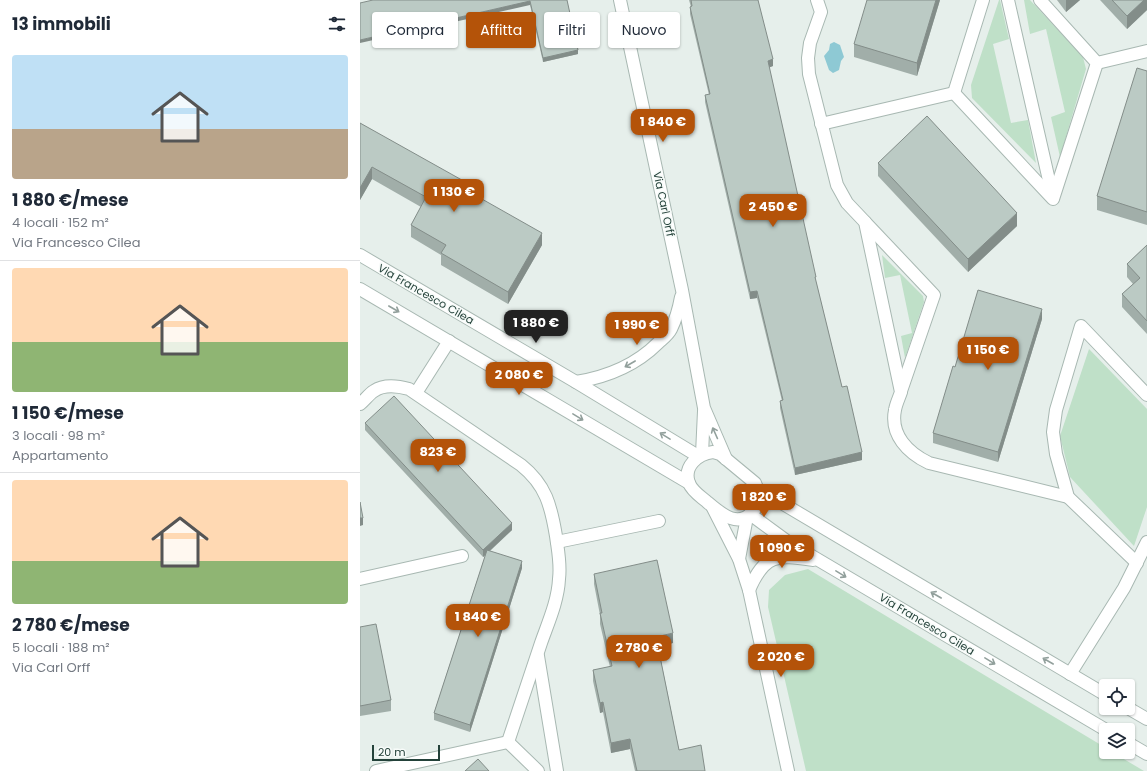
<!DOCTYPE html>
<html lang="it">
<meta charset="utf-8">
<style>
:root{--surface:#fff;--page:#f2f2f3;--text:#1f2937;--muted:#747a83;--line:#e0e1e3;--accent:#b45309}
body{margin:0;font-family:Poppins,sans-serif;background:var(--page);color:var(--text);height:100vh;display:flex;flex-direction:column;font-size:15px;white-space:nowrap}
*{box-sizing:border-box;margin:0}
p{font-size:13px;color:var(--muted)}
.icon{flex:none;width:22px;height:22px;fill:none;stroke:currentColor;stroke-width:2;stroke-linecap:round;stroke-linejoin:round}
.map{position:relative;flex:1;overflow:hidden}
.side{display:flex;flex-direction:column;background:var(--surface);width:360px}
.side>*{flex:none}
.guide{position:absolute;left:12px;top:12px;width:380px;height:36px;display:flex;gap:8px}
.tools{position:absolute;left:739px;top:679px;display:grid;gap:8px}
.tools a{display:grid;place-items:center;width:36px;height:36px;border-radius:4px;background:var(--surface);box-shadow:0 1px 3px #0004;font-size:20px}
.scale{position:absolute;left:12px;bottom:10px;width:68px;box-sizing:border-box;padding-left:4px;border:2px solid #24423a;border-top:0;font-size:11px;line-height:14px;white-space:nowrap;color:#24423a;-webkit-text-stroke:3px #f7fbf9;paint-order:stroke}
.price{position:absolute;translate:-50% -34px;padding:0 9px;border-radius:8px;background:var(--accent);color:#fff;font-size:13px;line-height:26px;filter:drop-shadow(0 1px 2px #0008)}
.price::after{content:'';position:absolute;left:50%;top:24px;width:12px;height:9px;margin-left:-6px;background:inherit;clip-path:polygon(0 0,100% 0,50% 100%)}
.price.active{background:#222;color:#fff}
ul{padding:0;list-style:none}
li{display:grid;align-content:center;gap:8px;height:212px;padding:0 12px}
li+li{border-top:1px solid var(--line)}
li span{display:grid;place-items:center;height:124px;border-radius:4px;color:#555}
li>.icon{margin-inline-start:auto}
span .icon{width:72px;height:72px;fill:#fffc;stroke-width:1}
li b{font-size:17px}
h2{display:flex;justify-content:space-between;align-items:center;height:48px;padding:0 12px;font-size:17px}
.tag{padding:0 14px;border-radius:4px;background:var(--surface);box-shadow:0 1px 3px #0004;font-size:14px;line-height:36px}
.tag.active{background:var(--accent);color:#fff}
main{display:flex;flex:1;min-height:0}
.map>svg:first-child{display:block}
.green{fill:#bfe0c8}
.water{fill:#8ec9d4}
.lines{fill:none;stroke-linecap:round;stroke-linejoin:round}
.service-casing{stroke:#a8b8b2;stroke-width:14}
.minor-casing{stroke:#a8b8b2;stroke-width:14}
.service{stroke:#fff;stroke-width:12}
.minor{stroke:#fff;stroke-width:12}
.wall{fill:#a1aea9}
.shaded-wall{fill:#838d89}
.building{fill:#bbcac4;stroke:#838d89}
.oneway{stroke:#92a09c}
.labels{text-anchor:middle;stroke-width:3;stroke-linejoin:round;paint-order:stroke}
.street-label{font-size:11px;fill:#24423a;stroke:#f7fbf9}
</style>
<main>
<section class="side">
<h2>13 immobili<svg class="icon" aria-label="filters" viewBox="0 0 24 24"><path d="M4 7h16M4 17h16"/><circle cx="9" cy="7" r="2"/><circle cx="15" cy="17" r="2"/></svg></h2>
<ul>
<li><span style="background:linear-gradient(#bfe0f5 60%,#b9a48a 0)"><svg class="icon" aria-label="home" viewBox="0 0 24 24"><path d="M3 11l9-7 9 7M6 9v11h12V9"/></svg></span><div><b>1 880 €/mese</b><p>4 locali · 152 m²</p><p>Via Francesco Cilea</p></div></li>
<li><span style="background:linear-gradient(#ffd9b3 60%,#8fb573 0)"><svg class="icon" aria-label="home" viewBox="0 0 24 24"><path d="M3 11l9-7 9 7M6 9v11h12V9"/></svg></span><div><b>1 150 €/mese</b><p>3 locali · 98 m²</p><p>Appartamento</p></div></li>
<li><span style="background:linear-gradient(#ffd9b3 65%,#8fb573 0)"><svg class="icon" aria-label="home" viewBox="0 0 24 24"><path d="M3 11l9-7 9 7M6 9v11h12V9"/></svg></span><div><b>2 780 €/mese</b><p>5 locali · 188 m²</p><p>Via Carl Orff</p></div></li>
</ul>
</section>
<div class="map">
<svg width="787" height="771" viewBox="0 0 787 771">
<rect width="100%" height="100%" fill="#e6efeb"/>
<g class="green">
<path d="M639,0H640L649,39L633,44L651,123L668,120L676,163L612,98L611,85Z"/>
<path d="M664,0H670L723,57L726,69L700,157L691,117L705,112L686,29L670,34Z"/>
<path d="M522,255L563,296L564,302L545,358L541,336L552,333L540,275L525,278Z"/>
<path d="M729,349L787,409V507L774,546L710,477L700,436Z"/>
<path d="M448,569L746,748V752H752L784,771H446L408,607L409,590L425,575Z"/>
</g>
<path class="water" d="M474,42L480,45L484,57L481,61L479,70L473,73L469,70L464,56L469,50L470,44Z"/>
<g class="lines">
<defs>
<g id="service">
<path d="M457,0L461,12L450,43L448,58L449,74L477,185L487,203L505,222L541,392C539,398 536,404 535,410C530,435 548,453 569,463L708,497"/>
<path d="M648,0L693,198"/>
<path d="M737,63L787,51"/>
<path d="M594,93L693,199L737,63L680,0"/>
<path d="M594,93L623,0"/>
<path d="M461,124L594,93"/>
<path d="M505,222L574,295L541,391"/>
<path d="M56,393L89,341"/>
<path d="M0,404C5,400 9,394 14,391C24,384 38,386 49,389L161,465C186,485 191,506 196,536C198,551 201,564 199,579C198,601 188,623 181,643C170,676 159,709 148,742L178,771"/>
<path d="M197,542L299,521"/>
<path d="M777,563L708,497L696,454L693,432L696,410L721,326L787,395"/>
<path d="M0,579L102,556"/>
<path d="M178,656L197,771"/>
<path d="M710,674L764,588L787,542"/>
<path d="M16,771L148,742"/>
</g>
<g id="minor">
<path d="M260,0L322,290L344,408L366,459"/>
<path d="M0,255L216,382L338,456"/>
<path d="M0,289L329,483"/>
<path d="M216,382C247,377 275,366 298,343C302,339 308,335 311,329C316,319 319,308 321,297"/>
<path d="M353,452L360,454L395,483C399,492 401,501 395,509C379,531 360,513 346,501C340,496 332,491 329,483C323,467 337,454 353,452Z"/>
<path d="M342,454L344,411"/>
<path d="M398,489L746,695"/>
<path d="M353,508L379,559L389,590L428,771"/>
<path d="M390,514L428,542L746,730"/>
<path d="M379,559L387,517"/>
<path d="M389,590C405,553 417,555 453,560"/>
<path d="M768,708L787,719"/>
<path d="M768,743L787,754"/>
</g>
</defs>
<use href="#service" class="service-casing"/>
<use href="#minor" class="minor-casing"/>
<use href="#service" class="service"/>
<use href="#minor" class="minor"/>
</g>
<g class="wall">
<path d="M207,0L218,54L183,62L170,5L0,3Z"/>
<path d="M329,0H398L413,66L409,67L456,282L482,387L502,460L435,475L420,408V401H422L397,298L390,299L345,102V95H349L330,14V7H331Z"/>
<path d="M580,0L557,76L494,57V44Z"/>
<path d="M697,0H720L706,12Z"/>
<path d="M740,0H787V10L767,29Z"/>
<path d="M787,71V225L737,210V196Z"/>
<path d="M0,123L109,192L182,245L148,304L81,265V255L51,237V225L61,207L12,179L0,200Z"/>
<path d="M518,163L657,226L608,272L518,176Z"/>
<path d="M787,245V334L762,307V294L773,284L767,277V264Z"/>
<path d="M682,319L638,462L573,443V433L595,367Z"/>
<path d="M5,423L152,530L130,551L162,568L110,732L74,720V713L125,556L123,557L5,430Z"/>
<path d="M234,574L313,643L298,646L319,750L345,771H275L270,749L251,753L243,712L240,713L233,681V670L250,667L240,624V615L234,584Z"/>
<path d="M0,627L31,700V711L0,716Z"/>
</g>
<g class="shaded-wall">
<path d="M576,0H580L557,76V63Z"/>
<path d="M706,0H720L706,12Z"/>
<path d="M784,0H787V10L767,29V16Z"/>
<path d="M170,1V5L0,43V40Z"/>
<path d="M218,50V54L183,62V58Z"/>
<path d="M413,59V66L408,68V61Z"/>
<path d="M12,167V179L0,200V188Z"/>
<path d="M109,184V196L106,190Z"/>
<path d="M657,213V226L608,272V259Z"/>
<path d="M182,233V245L148,304V292Z"/>
<path d="M397,291V298L390,299V292Z"/>
<path d="M682,309V319L638,462V452Z"/>
<path d="M502,452V460L435,475V468Z"/>
<path d="M0,518H3V525L0,526Z"/>
<path d="M152,523V530L123,557V550Z"/>
<path d="M162,561V568L110,732V725Z"/>
<path d="M313,633V643L296,647V637Z"/>
<path d="M243,702V712L240,713V703Z"/>
<path d="M270,739V749L251,753V743Z"/>
</g>
<g class="building">
<path d="M13,0H207L218,50L183,58L170,1L0,40V3Z"/>
<path d="M331,0H398L413,59L408,61L456,277H455L482,387L487,386L502,452L435,468L420,401L423,400L397,291L390,292L345,95L350,94L330,7L332,6Z"/>
<path d="M507,0H576L557,63L494,44Z"/>
<path d="M752,0H784L767,16Z"/>
<path d="M777,68L787,71V212L737,196Z"/>
<path d="M567,116L657,213L608,259L518,163Z"/>
<path d="M0,123L109,184L106,190L182,233L148,292L81,253L86,245L51,225L66,197L12,167L0,188Z"/>
<path d="M787,245V321L762,294L780,278L767,264Z"/>
<path d="M618,290L682,309L638,452L573,433L593,366L595,367Z"/>
<path d="M34,396L152,523L123,550L5,423Z"/>
<path d="M0,502L3,518H0Z"/>
<path d="M127,550L162,561L110,725L74,713Z"/>
<path d="M297,560L313,633L296,637L319,750L341,745L345,771H277L270,739L251,743L243,702L240,703L233,670L252,666L240,613H242L234,574Z"/>
<path d="M16,624L31,700L0,706V627Z"/>
<path d="M118,759L129,771H105Z"/>
</g>
<defs><path id="oneway-shaft" d="M-6 0H5M1.5-3L5.5 0L1.5 3" fill="none" stroke-width="1.6" stroke-linecap="round" stroke-linejoin="round"/></defs>
<g class="oneway">
<use href="#oneway-shaft" transform="translate(34 309) rotate(30)"/>
<use href="#oneway-shaft" transform="translate(270 364) rotate(150)"/>
<use href="#oneway-shaft" transform="translate(218 417) rotate(31)"/>
<use href="#oneway-shaft" transform="translate(355 433) rotate(-114)"/>
<use href="#oneway-shaft" transform="translate(305 436) rotate(-148)"/>
<use href="#oneway-shaft" transform="translate(481 574) rotate(31)"/>
<use href="#oneway-shaft" transform="translate(576 595) rotate(-150)"/>
<use href="#oneway-shaft" transform="translate(630 661) rotate(31)"/>
<use href="#oneway-shaft" transform="translate(688 661) rotate(-150)"/>
</g>
<g class="labels">
<g class="street-label">
<text transform="translate(304 204) rotate(78)" y="4">Via Carl Orff</text>
<text transform="translate(66 294) rotate(30)" y="4">Via Francesco Cilea</text>
<text transform="translate(567 624) rotate(31)" y="4">Via Francesco Cilea</text>
</g>
</g>
</svg>
<div class="tools">
<a><svg class="icon" aria-label="locate" viewBox="0 0 24 24"><circle cx="12" cy="12" r="6"/><path d="M12 2v4M12 18v4M2 12h4M18 12h4"/></svg></a>
<a><svg class="icon" aria-label="layers" viewBox="0 0 24 24"><path d="M12 4l9 5-9 5-9-5zM3 14l9 5 9-5"/></svg></a>
</div>
<div class="scale">20 m</div>
<b class="price" style="left:303px;top:143px">1 840 €</b>
<b class="price" style="left:94px;top:213px">1 130 €</b>
<b class="price" style="left:413px;top:228px">2 450 €</b>
<b class="price active" style="left:176px;top:344px">1 880 €</b>
<b class="price" style="left:277px;top:346px">1 990 €</b>
<b class="price" style="left:628px;top:371px">1 150 €</b>
<b class="price" style="left:159px;top:396px">2 080 €</b>
<b class="price" style="left:78px;top:473px">823 €</b>
<b class="price" style="left:404px;top:518px">1 820 €</b>
<b class="price" style="left:422px;top:569px">1 090 €</b>
<b class="price" style="left:118px;top:638px">1 840 €</b>
<b class="price" style="left:279px;top:669px">2 780 €</b>
<b class="price" style="left:421px;top:678px">2 020 €</b>
<div class="guide">
<a class="tag">Compra</a>
<a class="tag active">Affitta</a>
<a class="tag">Filtri</a>
<a class="tag">Nuovo</a>
</div>
</div>
</main>
